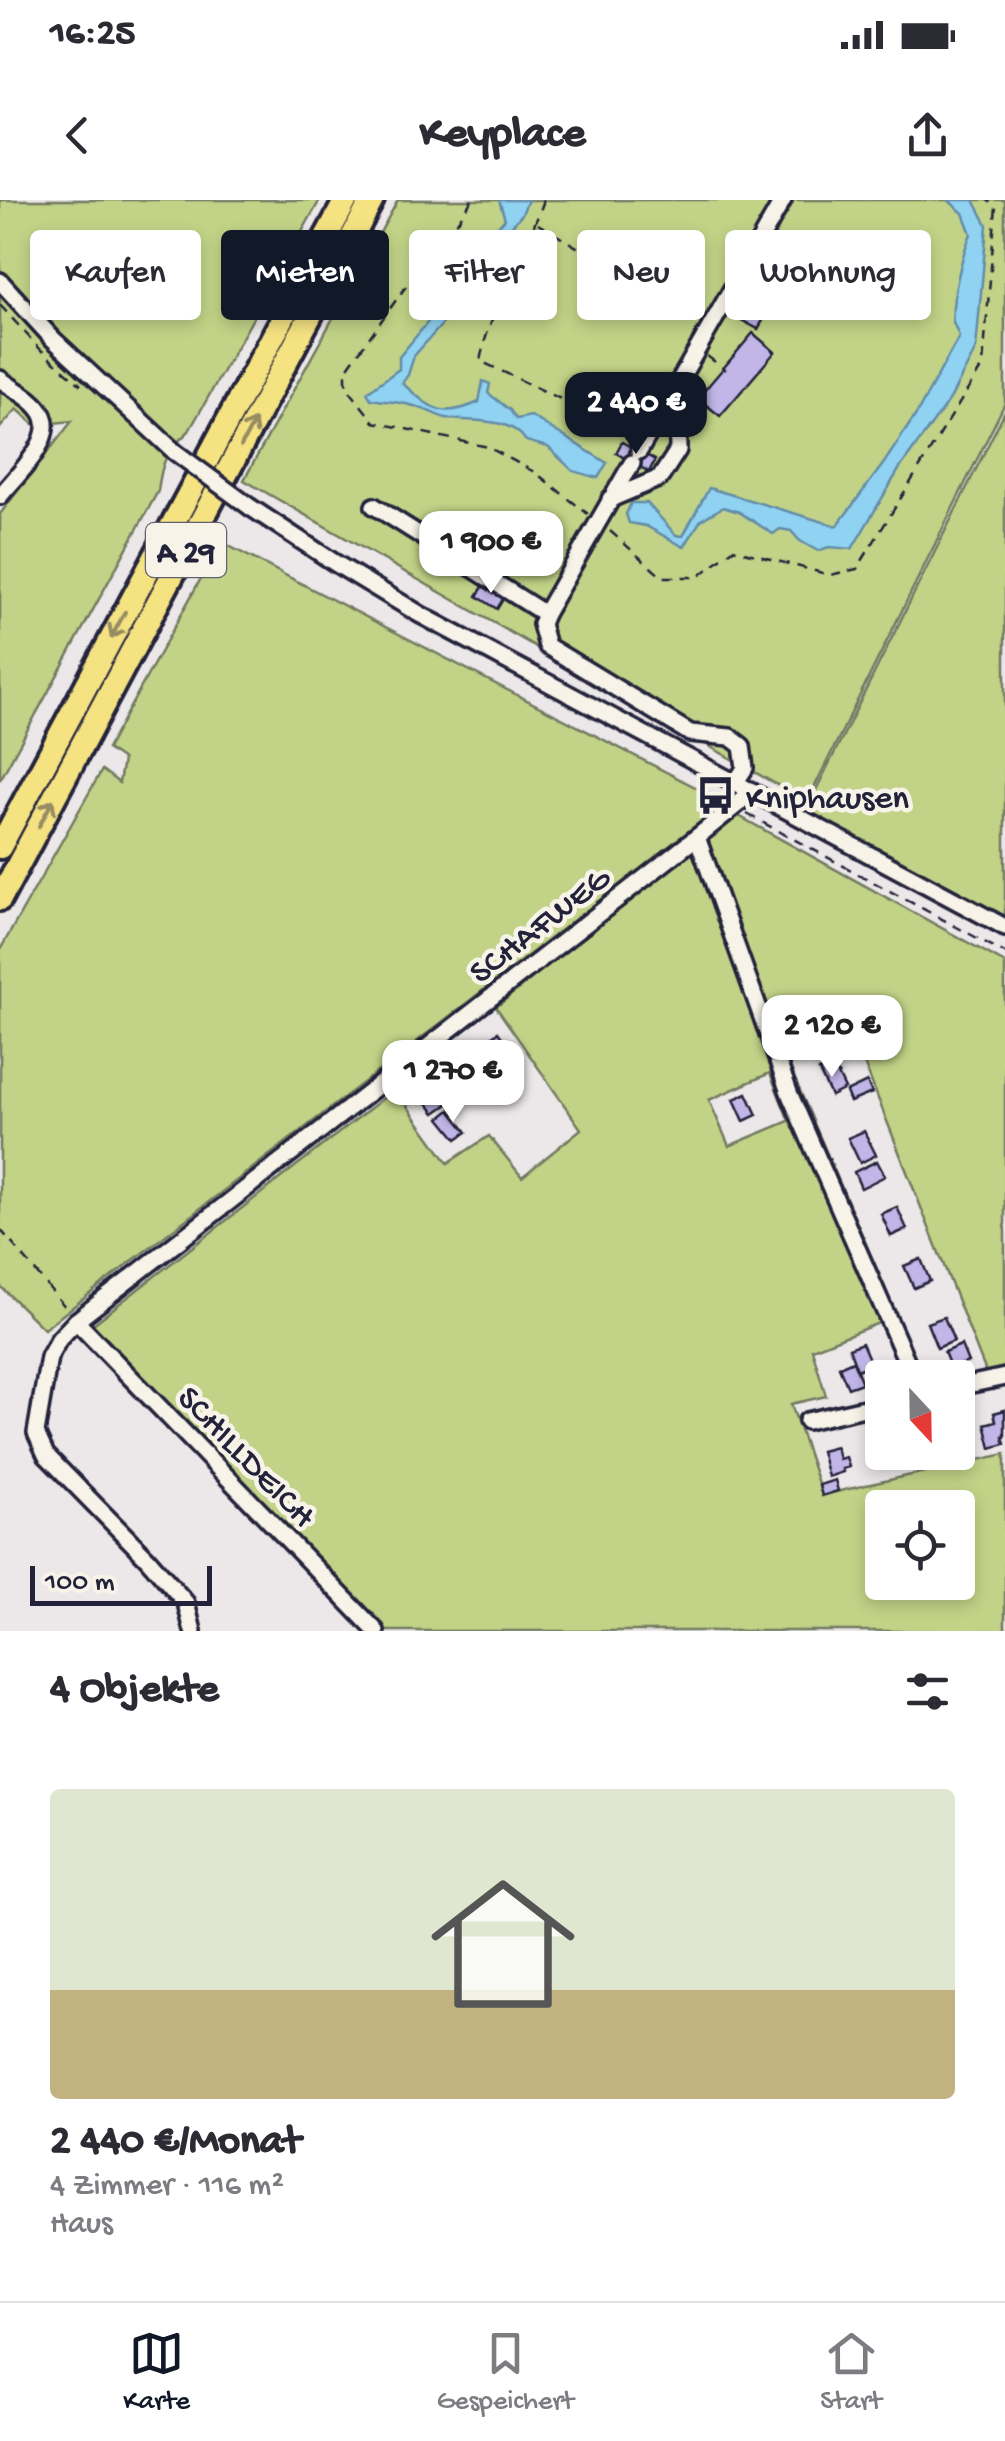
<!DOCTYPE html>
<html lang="de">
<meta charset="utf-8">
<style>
:root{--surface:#fff;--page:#f7f7f7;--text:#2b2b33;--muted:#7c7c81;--line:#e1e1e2;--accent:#111827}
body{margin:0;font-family:"Gochi Hand",sans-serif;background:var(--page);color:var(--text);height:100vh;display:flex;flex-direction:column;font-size:38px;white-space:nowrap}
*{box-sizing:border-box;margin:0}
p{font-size:32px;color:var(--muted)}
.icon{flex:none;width:55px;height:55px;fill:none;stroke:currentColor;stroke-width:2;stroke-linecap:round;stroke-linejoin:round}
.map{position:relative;height:1431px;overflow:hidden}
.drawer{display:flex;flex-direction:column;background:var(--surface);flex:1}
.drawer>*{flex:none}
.hud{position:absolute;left:30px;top:30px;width:945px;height:90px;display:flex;gap:20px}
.needle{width:65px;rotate:158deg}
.controls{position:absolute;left:865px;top:1160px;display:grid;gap:20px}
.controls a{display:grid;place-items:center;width:110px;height:110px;border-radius:10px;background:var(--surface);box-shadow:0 5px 15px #0003;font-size:50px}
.scale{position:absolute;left:30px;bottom:25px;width:182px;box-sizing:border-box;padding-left:10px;border:5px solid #22223b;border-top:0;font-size:28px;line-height:35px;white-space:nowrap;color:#22223b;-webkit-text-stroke:8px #f7f3e8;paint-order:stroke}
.price{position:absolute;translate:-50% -85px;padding:0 22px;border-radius:20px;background:#fff;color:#222;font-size:32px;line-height:65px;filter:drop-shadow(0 2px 5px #0008)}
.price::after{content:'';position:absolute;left:50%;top:60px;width:30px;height:22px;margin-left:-15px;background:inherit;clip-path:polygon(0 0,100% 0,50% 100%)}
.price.current{background:var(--accent);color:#fff}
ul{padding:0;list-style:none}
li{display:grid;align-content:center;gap:20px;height:530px;padding:0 50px}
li+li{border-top:2px solid var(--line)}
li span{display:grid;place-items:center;height:310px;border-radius:10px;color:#555}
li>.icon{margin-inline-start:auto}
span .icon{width:180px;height:180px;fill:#fffc;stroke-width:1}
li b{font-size:42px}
h2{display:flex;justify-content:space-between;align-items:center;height:120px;padding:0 50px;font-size:42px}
.pill{padding:0 35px;border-radius:10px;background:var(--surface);box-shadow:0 5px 15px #0003;font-size:35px;line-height:90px}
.pill.current{background:var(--accent);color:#fff}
.status{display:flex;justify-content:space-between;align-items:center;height:70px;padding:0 50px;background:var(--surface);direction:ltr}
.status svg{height:28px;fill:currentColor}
header{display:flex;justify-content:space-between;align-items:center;height:130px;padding:0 50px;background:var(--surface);font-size:45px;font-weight:700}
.dock{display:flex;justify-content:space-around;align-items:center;height:140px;border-top:2px solid var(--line);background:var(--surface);font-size:28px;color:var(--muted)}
.dock a{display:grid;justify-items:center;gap:5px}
.dock .current{color:var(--accent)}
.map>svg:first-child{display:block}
.green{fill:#c2d387;stroke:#727a61;stroke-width:2.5;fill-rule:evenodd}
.water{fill:#90d2f1;stroke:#648ca8;stroke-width:2.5}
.building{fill:#c1b6e7;stroke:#22223b;stroke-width:2.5}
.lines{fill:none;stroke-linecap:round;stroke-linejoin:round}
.minor-casing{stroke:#22223b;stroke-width:22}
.highway-casing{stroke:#22223b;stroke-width:30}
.path{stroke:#22223b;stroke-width:2.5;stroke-dasharray:10 8;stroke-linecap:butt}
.minor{stroke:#f7f3e8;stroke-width:15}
.highway{stroke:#f5e382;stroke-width:22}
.minor-bridge-casing{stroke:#22223b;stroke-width:22;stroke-linecap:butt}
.minor-bridge{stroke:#f7f3e8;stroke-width:15}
.oneway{stroke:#968c62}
.labels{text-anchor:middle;stroke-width:9;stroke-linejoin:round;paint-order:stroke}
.shield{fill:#f7f3e8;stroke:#62616f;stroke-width:2.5}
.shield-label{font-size:32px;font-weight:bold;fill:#22223b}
.poi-label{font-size:35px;fill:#22223b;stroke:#f7f3e8;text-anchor:start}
.street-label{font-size:35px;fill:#22223b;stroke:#f7f3e8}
</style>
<div class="status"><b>16:25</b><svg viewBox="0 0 49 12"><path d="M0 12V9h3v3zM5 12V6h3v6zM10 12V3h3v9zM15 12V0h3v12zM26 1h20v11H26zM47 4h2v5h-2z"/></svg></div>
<header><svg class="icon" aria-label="back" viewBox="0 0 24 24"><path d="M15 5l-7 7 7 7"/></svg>Keyplace<svg class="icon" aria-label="share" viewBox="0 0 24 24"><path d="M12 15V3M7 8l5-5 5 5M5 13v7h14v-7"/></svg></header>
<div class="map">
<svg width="1005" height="1431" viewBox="0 0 1005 1431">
<rect width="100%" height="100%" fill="#ece7e8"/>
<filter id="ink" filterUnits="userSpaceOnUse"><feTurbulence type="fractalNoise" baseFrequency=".01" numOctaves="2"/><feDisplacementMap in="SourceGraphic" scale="20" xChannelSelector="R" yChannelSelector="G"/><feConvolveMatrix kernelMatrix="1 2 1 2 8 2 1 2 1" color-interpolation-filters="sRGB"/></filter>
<g filter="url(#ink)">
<g class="green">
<path d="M0,0H320L189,231C166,252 162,260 158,291L0,580V314L72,221L35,225L17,209L0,228Z"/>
<path d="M398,0H1005V203L807,602L244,280Z"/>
<path d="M1005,211V720L806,610Z"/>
<path d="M221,342L726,603L44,1129L0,1086V750L102,570L119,583L123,560L107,549Z"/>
<path d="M737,615L1005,763V1187L993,1190L853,835L788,863L897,1116L812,1149L826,1196L791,1204L822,1295L1005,1254V1431H380L92,1125L395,889L448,963L489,936L522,977L581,929L496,807ZM770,873L789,921L729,946L709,900ZM882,1308H958V1382H882Z"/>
</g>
<g class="water">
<path d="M499,0H528L522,14L508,30L509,38L502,53L489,73L465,121L446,120L414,156L408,175L402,183C431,208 440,220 479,202L483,181L490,184L488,193L510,210L516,219L531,216L607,263L598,278L573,271L548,247L526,241C511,217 475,222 451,219C439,218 431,211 420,208C405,202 387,202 371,199L367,192L399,169V157L447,99L464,90L467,64L483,55L490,45L487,31L497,27L505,19Z"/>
<path d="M948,0H974L987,25L976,149L950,199L900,268L852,349L829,347L818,351L800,341L791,331L780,329L773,334L739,312L723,307L701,320L684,347L646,326L629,323L626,314L631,303H647L676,335L683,336L709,288L837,326L884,263L917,213L959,137C959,135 953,123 953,122C950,103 963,51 971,34L963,13Z"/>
</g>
<g class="building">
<path d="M760,75L782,88L758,129L736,117Z"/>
<path d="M753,133L775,152L720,216L698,198Z"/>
<path d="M622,242L655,260L649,272L616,253Z"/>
<path d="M485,384L505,396L497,409L477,396Z"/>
<path d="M498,832L518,859L505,869L484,842Z"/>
<path d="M833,864L845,889L831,896L819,871Z"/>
<path d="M867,882L872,893L850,902L846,892Z"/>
<path d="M433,884L448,904L435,913L420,894Z"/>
<path d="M747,893L757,915L744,921L734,899Z"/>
<path d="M450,910L467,932L457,939L440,918Z"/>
<path d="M864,931L876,955L860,963L848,938Z"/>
<path d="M877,961L885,976L861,988L854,972Z"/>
<path d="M897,1007L907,1029L891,1036L881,1014Z"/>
<path d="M921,1059L930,1081L914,1088L904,1066Z"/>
<path d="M944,1117L954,1141L937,1148L927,1123Z"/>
<path d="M862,1143L871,1164L857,1170L849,1148Z"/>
<path d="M961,1145L968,1162L951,1169L944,1152Z"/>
<path d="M853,1161L862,1183L848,1188L839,1167Z"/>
<path d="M1005,1210V1237H1003L1005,1244L991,1248L985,1224L996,1221L994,1213Z"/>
<path d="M836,1247L839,1259L846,1257L849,1267L842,1269L843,1272L828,1277L821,1251Z"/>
<path d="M835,1280L838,1291L822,1296L819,1285Z"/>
</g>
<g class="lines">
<defs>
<g id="minor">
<path d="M748,62L780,80L794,56"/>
<path d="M0,81L53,139L175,252"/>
<path d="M0,179C13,189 35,199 43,215C55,241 15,277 0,296"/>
<path d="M639,251L783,0"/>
<path d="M632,263L545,414L541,424L547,446L690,533L730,537L742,546L745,568L736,582"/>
<path d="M610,299L660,278L678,250L677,187"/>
<path d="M374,306L545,414"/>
<path d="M250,307L335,363L421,415L1005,727"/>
<path d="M697,637L790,895L914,1178"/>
<path d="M76,1121L376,1431"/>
<path d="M958,1187L1005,1177"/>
<path d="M807,1221L882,1204"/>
<path d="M193,1431L186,1403L147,1358L46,1255L36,1233L49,1157L59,1139L76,1121L697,637L738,604L750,590"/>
</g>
<g id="highway">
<path d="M0,647L346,0"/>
<path d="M0,699L372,0"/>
</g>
</defs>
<use href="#minor" class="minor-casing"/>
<use href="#highway" class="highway-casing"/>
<g class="path">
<path d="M472,0L456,24L409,82L346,170V186L374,222L488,247L536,273L588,314"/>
<path d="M544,0C525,54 491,105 480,161L635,234"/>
<path d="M538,24L699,119"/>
<path d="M0,105L40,149L81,185"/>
<path d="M707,156L726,170"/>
<path d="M610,331L662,377H698L733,349L830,375L857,369L983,165L996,6L987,0"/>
<path d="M747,614L1005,753"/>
<path d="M0,1029L66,1108"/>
</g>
<use href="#minor" class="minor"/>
<use href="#highway" class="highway"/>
<defs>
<path id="minor-bridge" d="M175,252L250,307"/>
</defs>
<use href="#minor-bridge" class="minor-bridge-casing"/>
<use href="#minor-bridge" class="minor-bridge"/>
</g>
<defs><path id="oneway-shaft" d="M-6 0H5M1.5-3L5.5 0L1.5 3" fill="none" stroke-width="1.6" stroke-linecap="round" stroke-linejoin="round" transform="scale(2.5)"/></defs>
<g class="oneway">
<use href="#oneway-shaft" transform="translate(248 233) rotate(-62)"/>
<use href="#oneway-shaft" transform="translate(118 425) rotate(118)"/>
<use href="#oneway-shaft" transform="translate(46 613) rotate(-62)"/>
</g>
</g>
<defs>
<symbol id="bus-bare" viewBox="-9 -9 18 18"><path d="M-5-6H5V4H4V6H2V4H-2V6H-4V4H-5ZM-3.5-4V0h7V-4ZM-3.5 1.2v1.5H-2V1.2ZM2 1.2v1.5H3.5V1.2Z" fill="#22223b" stroke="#f7f3e8" stroke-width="2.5" paint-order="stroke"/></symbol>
</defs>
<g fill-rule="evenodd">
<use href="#bus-bare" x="688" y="568" width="55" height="55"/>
</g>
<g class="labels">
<rect class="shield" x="146" y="323" width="80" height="54" rx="8"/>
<g class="shield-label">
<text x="186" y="361">A 29</text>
</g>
<g class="poi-label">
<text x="746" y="607">Kniphausen</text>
</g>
<g class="street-label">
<text transform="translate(538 723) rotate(-38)" y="12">SCHAFWEG</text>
<text transform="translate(248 1255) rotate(46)" y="12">SCHILLDEICH</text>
</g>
</g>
</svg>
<div class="controls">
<a><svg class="needle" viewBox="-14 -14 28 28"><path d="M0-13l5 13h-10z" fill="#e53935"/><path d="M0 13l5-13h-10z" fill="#7c7c81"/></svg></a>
<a><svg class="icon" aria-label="locate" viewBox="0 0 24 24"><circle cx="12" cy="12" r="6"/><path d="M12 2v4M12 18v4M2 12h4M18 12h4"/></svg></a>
</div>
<div class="scale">100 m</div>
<b class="price current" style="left:636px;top:257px">2 440 €</b>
<b class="price" style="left:491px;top:396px">1 900 €</b>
<b class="price" style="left:832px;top:880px">2 120 €</b>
<b class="price" style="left:453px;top:925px">1 270 €</b>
<div class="hud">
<a class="pill">Kaufen</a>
<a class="pill current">Mieten</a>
<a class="pill">Filter</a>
<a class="pill">Neu</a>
<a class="pill">Wohnung</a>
</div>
</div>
<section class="drawer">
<h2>4 Objekte<svg class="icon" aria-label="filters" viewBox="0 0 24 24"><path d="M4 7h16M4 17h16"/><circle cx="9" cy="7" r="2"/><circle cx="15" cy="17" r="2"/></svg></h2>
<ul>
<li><span style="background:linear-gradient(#dfe7d0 65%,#c2b280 0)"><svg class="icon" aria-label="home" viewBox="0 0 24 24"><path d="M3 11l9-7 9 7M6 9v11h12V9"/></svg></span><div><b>2 440 €/Monat</b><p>4 Zimmer · 116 m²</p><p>Haus</p></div></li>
</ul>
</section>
<nav class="dock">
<a class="current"><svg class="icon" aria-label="map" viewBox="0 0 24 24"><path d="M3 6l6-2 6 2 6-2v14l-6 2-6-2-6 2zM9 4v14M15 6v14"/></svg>Karte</a>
<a><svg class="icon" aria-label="saved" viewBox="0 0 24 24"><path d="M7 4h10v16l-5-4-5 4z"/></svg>Gespeichert</a>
<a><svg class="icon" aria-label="home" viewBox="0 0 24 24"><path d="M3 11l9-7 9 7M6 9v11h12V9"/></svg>Start</a>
</nav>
